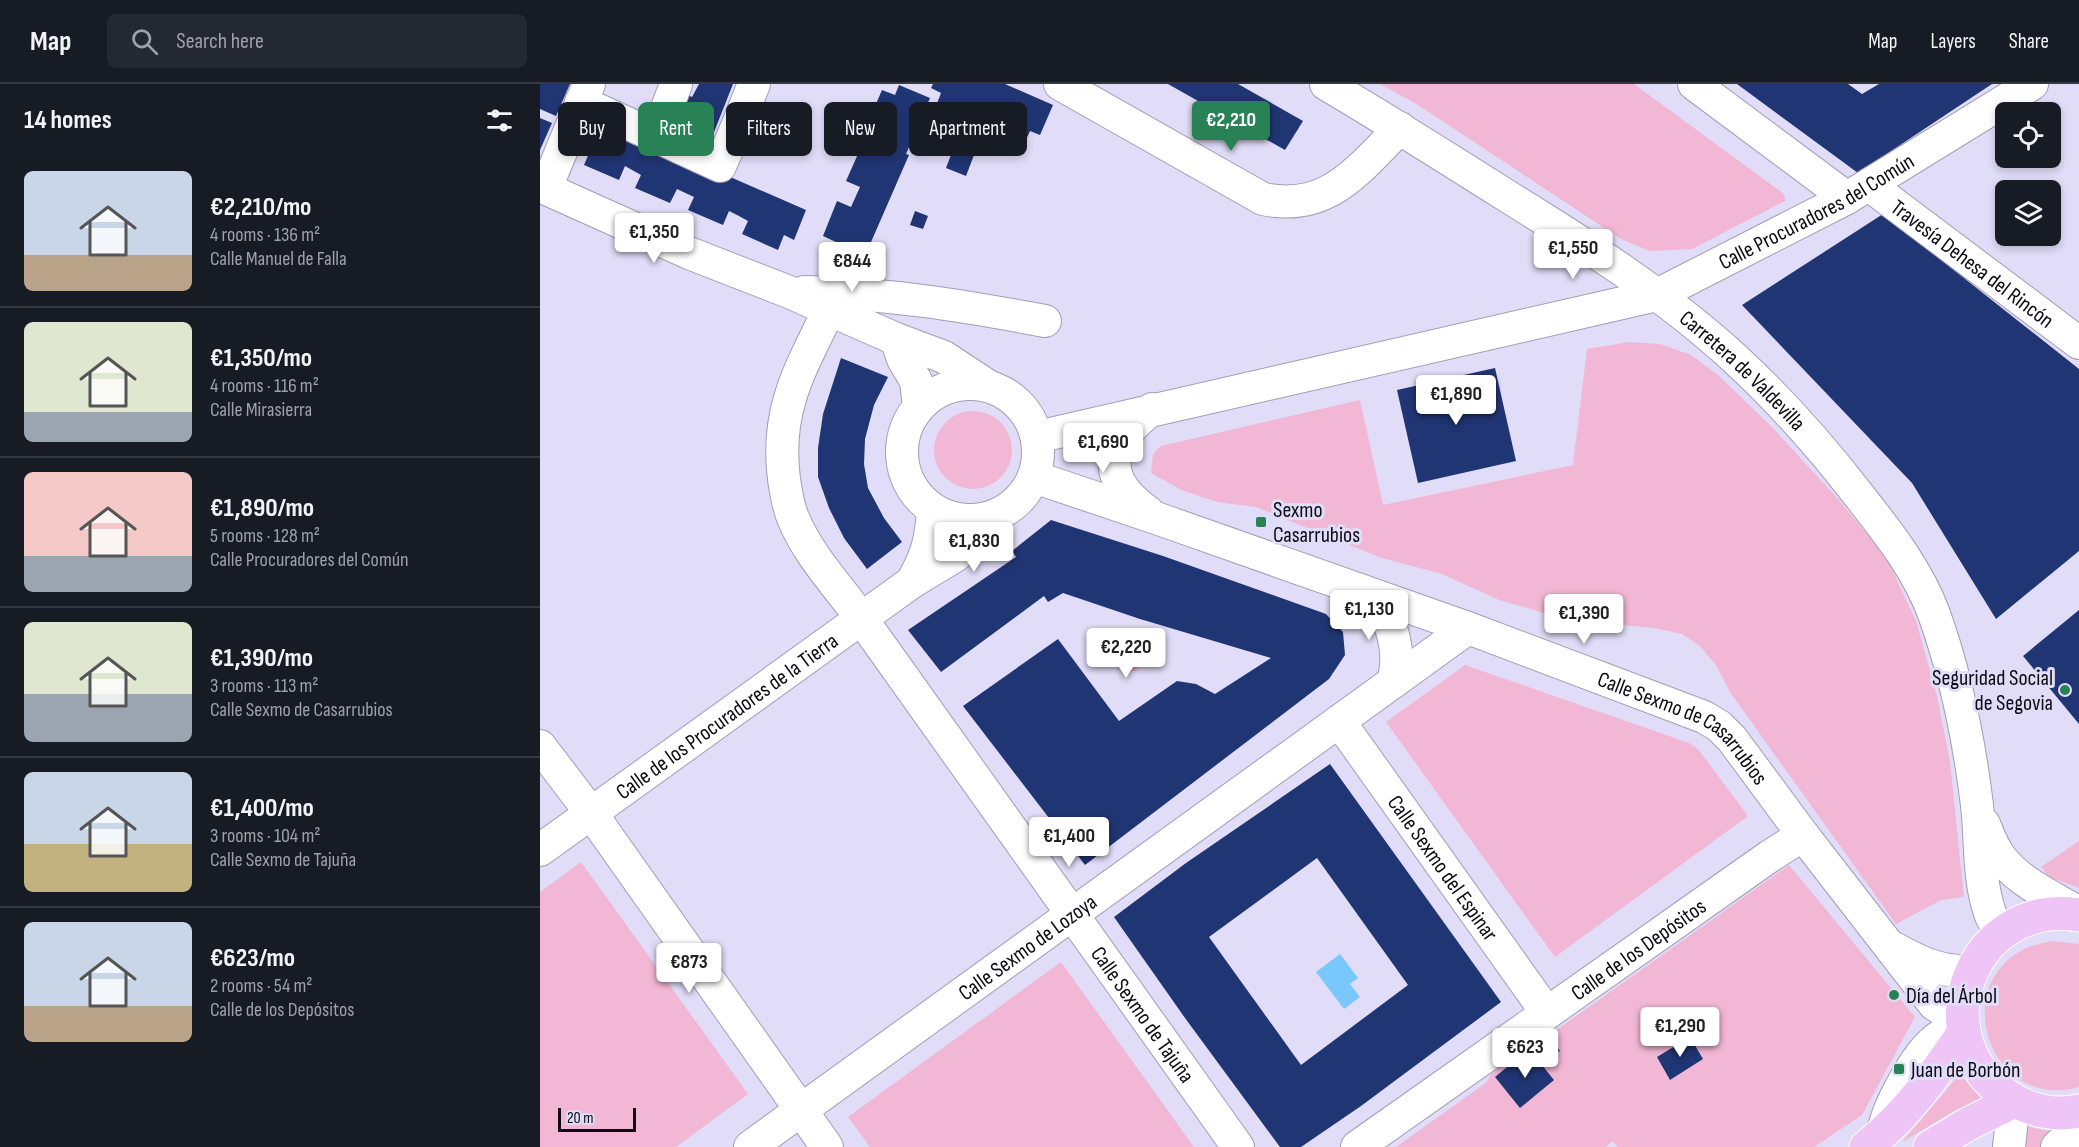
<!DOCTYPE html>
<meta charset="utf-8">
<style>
:root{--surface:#171b24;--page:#242831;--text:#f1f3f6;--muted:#9ea1a6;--line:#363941;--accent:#298256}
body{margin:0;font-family:"Sofia Sans Condensed",sans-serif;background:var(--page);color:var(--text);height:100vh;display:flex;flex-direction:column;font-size:22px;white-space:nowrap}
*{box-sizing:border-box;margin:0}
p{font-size:20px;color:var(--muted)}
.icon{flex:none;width:33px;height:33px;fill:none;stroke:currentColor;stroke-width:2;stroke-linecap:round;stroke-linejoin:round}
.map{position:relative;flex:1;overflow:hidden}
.drawer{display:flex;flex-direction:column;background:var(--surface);width:540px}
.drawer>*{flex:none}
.guide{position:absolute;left:18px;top:18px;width:570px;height:54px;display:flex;gap:12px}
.buttons{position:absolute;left:1455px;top:18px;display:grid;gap:12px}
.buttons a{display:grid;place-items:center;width:66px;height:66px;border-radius:9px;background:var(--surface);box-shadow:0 3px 9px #0003;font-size:30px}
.scale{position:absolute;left:18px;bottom:15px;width:78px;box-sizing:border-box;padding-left:6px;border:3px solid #0c0a12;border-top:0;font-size:16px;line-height:21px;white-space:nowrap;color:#0c0a12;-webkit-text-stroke:4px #e1dcf7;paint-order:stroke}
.price{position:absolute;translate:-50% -51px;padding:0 14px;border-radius:6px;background:#fff;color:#222;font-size:20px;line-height:39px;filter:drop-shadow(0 2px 3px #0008)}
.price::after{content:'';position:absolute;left:50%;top:36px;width:18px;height:14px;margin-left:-9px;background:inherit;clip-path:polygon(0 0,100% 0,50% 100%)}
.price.on{background:var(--accent);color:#fff}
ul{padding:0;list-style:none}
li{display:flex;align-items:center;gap:18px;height:150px;padding:0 24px}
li+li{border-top:2px solid var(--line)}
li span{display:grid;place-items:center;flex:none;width:168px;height:120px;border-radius:9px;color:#555}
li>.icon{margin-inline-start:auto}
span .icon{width:72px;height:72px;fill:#fffc;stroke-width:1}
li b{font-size:26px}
h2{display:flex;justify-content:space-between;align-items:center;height:72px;padding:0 24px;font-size:26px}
.pill{padding:0 21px;border-radius:9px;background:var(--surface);box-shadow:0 3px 9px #0003;font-size:21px;line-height:54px}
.pill.on{background:var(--accent);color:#fff}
header{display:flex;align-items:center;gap:36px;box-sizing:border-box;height:84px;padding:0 30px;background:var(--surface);border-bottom:2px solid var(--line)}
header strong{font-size:28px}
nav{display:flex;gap:33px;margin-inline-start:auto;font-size:21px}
.search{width:420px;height:54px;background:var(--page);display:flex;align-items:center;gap:15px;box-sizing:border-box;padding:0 21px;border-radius:9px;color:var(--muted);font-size:22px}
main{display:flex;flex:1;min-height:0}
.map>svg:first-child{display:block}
.green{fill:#f2b7d4}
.water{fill:#78c8fe}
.building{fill:#203573;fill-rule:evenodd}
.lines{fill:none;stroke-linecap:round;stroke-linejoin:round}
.minor-casing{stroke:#a29db6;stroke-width:34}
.major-casing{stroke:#fff;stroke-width:35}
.minor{stroke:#fff;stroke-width:32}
.major{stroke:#efc4f7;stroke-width:33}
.poi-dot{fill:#298256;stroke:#e1dcf7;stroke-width:2}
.labels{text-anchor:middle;stroke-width:6;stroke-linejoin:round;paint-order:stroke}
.street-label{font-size:22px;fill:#0c0a12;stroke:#e1dcf7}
.poi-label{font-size:22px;fill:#0c0a12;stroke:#e1dcf7;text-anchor:start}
</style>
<header>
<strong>Map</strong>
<div class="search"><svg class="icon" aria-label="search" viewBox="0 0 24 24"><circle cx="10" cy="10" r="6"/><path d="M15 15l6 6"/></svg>Search here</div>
<nav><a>Map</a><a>Layers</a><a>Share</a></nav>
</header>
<main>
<section class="drawer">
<h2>14 homes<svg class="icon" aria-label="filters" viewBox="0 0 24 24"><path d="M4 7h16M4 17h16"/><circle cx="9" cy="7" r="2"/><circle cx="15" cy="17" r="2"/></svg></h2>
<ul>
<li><span style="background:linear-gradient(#c9d6e8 70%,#b9a48a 0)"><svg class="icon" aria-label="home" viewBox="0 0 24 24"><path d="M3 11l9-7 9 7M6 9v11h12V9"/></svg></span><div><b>€2,210/mo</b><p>4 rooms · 136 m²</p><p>Calle Manuel de Falla</p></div></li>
<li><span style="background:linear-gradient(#dfe7d0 75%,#9aa5b1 0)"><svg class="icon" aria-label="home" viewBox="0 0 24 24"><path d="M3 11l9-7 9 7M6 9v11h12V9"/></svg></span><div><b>€1,350/mo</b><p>4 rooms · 116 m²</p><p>Calle Mirasierra</p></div></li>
<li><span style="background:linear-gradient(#f6c9c9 70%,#9aa5b1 0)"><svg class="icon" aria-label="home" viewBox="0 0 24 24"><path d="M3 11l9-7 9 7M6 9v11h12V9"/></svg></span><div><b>€1,890/mo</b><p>5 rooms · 128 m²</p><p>Calle Procuradores del Común</p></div></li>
<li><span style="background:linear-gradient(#dfe7d0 60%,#9aa5b1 0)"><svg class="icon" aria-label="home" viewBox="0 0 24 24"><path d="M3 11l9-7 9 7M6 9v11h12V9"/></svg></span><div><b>€1,390/mo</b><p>3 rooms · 113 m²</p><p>Calle Sexmo de Casarrubios</p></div></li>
<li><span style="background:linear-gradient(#c9d6e8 60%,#c2b280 0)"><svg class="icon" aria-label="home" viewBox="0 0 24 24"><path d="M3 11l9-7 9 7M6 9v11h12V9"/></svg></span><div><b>€1,400/mo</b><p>3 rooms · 104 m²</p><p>Calle Sexmo de Tajuña</p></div></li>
<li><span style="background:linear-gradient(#c9d6e8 70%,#b9a48a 0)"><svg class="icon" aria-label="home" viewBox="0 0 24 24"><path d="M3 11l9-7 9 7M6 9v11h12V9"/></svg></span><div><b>€623/mo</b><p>2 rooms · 54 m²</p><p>Calle de los Depósitos</p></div></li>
</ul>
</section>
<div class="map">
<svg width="1539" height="1063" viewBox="0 0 1539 1063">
<rect width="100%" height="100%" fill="#e1dcf7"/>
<g class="green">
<path d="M840,0H1094L1244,110L1245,117L1152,165L1110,167L1081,155L875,19Z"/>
<path d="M1089,258L1120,260L1151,271L1179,292L1234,345L1297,414L1346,473L1376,537L1397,612L1410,678L1424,813L1401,816L1356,840L1190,608L1176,581L1159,561L1142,550L1114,544L1049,538L1015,532L959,516L902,490L839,473L716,423L677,418L644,407L611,389L613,370L621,362L820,316L843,421L1033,381L1047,265Z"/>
<circle cx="433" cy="366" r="39"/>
<circle cx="588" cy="570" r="18"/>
<path d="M925,581L1149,659L1158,665L1208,732L1015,873L846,638Z"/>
<path d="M1539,757V804L1509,793L1501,783Z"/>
<path d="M41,778L208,1010L136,1063H0V808Z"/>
<path d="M1249,781L1375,933L1322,1031L1274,1063H1078L1073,1057L1065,1063H856L947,998L951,990L987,962H994Z"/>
<path d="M1511,857L1539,860V1003C1448,1028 1407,897 1489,863C1496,860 1504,859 1511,857Z"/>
<path d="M521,878L654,1063H330L308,1033Z"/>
<path d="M1420,990L1444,1017L1416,1026L1362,1058Z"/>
<path d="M1483,1041L1502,1046L1524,1048L1503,1063H1479Z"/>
</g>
<path class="water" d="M800,870L818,894L810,900L820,913L804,925L776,888Z"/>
<g class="building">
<path d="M0,0H30L16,32L0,25Z"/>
<path d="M159,0H193L165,71L124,42L139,7L152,13Z"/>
<path d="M393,0H465L513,21L500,51L490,47L484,60L449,45L455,32L437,23L431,37L396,22L401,9L391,4Z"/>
<path d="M628,0H698L763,37L745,66Z"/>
<path d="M1197,0H1308L1322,10L1339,0H1452L1318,89Z"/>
<path d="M359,1L390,14L366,70L369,71L321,181L292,168L296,158L283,152L297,117L311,123L320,103L306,97L322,61L335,67L339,58L336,57L341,47L327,41L342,6L355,11Z"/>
<path d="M53,33L266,126L254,156L244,151L238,166L202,150L208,137L199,132L189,127L183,141L148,126L154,113L137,105L130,119L95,104L101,91L85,82L79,96L44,81L50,67L40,63Z"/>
<path d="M0,34L12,39L0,66Z"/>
<path d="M414,63L434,71L426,92L406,84Z"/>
<path d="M375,127L388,132L383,145L370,141Z"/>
<path d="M1343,130L1539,285V467L1456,535L1372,399L1202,221Z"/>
<path d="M301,274L348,293L334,321L325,355L324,380L328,404L344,434L362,458L327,485L304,454L289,424L278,393V364L283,330Z"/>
<path d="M955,284L976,377L878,399L857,306Z"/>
<path d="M511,436L623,472L786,530L803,548L805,571L789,595L545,781L423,622L518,555L579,637L637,597L656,600L675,610L731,574L600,535L523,509L508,518L504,512L401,588L368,546L476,473L472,467Z"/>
<path d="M1539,526V640L1483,572Z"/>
<path d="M790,680L961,918L821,1022L761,1063H740L645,934L574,833L646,779ZM777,774L868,901L761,981L669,853Z"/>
<path d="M1150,953L1163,975L1130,996L1117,973Z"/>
<path d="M1013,956L1020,967L1007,975L1000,965Z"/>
<path d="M989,965L1014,996L980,1024L955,993Z"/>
</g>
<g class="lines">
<defs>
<g id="minor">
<path d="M520,0L723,115C788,129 819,85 860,44"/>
<path id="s1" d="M786,0C847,36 907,74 967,112C1046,161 1124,210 1192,272C1238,314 1279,360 1317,409C1346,446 1377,484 1394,530C1416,591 1429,656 1437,721C1441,756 1438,795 1450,829C1452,836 1458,843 1462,849"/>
<path d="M1154,0L1307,114"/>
<path d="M41,18L180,82L194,50"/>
<path d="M116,53L136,0"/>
<path d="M205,54L194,50L214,0"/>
<path id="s2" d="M1329,101L1539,259"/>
<path d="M0,102L149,169L249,208L356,255L404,273L448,302"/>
<path d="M6,104L49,0"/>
<path d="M264,208C346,209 425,222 505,237"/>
<path id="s3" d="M289,226C260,286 235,326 244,395C246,408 248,424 254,436C269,472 298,502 321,534L698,1063"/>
<path d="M356,255L363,275L376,297L379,322"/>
<circle cx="430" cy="368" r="68"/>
<path id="s4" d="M497,353L1117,211L1307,114L1492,0"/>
<path id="s5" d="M494,393L616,434L928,544L1164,633L1179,642L1192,655L1263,751L1394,920L1423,939"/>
<path d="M608,428C558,392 568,359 612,325"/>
<path d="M372,498C387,471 391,457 393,426"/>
<path d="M835,512C852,539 862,567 853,598"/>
<path id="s6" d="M799,637L1007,929"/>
<path d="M0,662L51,729L287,1063"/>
<path d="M1444,740C1449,752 1453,764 1461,774C1480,799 1513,813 1539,829"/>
<path id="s7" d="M0,766L372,498L415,472L435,456L455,432"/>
<path d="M1354,864C1379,878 1402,889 1431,887"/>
<path d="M1343,1049C1347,1024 1375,972 1395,956C1403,949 1414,945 1423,939"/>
<path id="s8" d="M210,1063L928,544"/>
<path id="s9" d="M817,1063L1230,772L1263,751"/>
<path d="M1469,1063L1474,1017"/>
<path d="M1517,1063L1539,1042"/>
</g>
<g id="major">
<path d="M1539,831C1431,814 1378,954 1469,1013C1490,1027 1515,1032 1539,1027"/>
<path d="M1326,1063C1367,1031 1395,991 1424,948"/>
<path d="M1390,1063L1428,1040L1474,1017"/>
</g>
</defs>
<use href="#minor" class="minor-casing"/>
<use href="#major" class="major-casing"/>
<use href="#minor" class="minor"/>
<use href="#major" class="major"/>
</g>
<g class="poi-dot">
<rect x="715" y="432" width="12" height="12" rx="3"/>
<circle cx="1525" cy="606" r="6"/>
<circle cx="1354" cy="911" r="6"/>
<rect x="1353" y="979" width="12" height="12" rx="3"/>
</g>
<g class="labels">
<g class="street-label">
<text dy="8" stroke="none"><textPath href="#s4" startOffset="816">Calle Procuradores del Común</textPath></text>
<text dy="8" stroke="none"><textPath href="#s2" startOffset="130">Travesía Dehesa del Rincón</textPath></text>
<text dy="8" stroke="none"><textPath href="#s1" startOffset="507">Carretera de Valdevilla</textPath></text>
<text dy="8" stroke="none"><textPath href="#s7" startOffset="230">Calle de los Procuradores de la Tierra</textPath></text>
<text dy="8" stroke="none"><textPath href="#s5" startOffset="700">Calle Sexmo de Casarrubios</textPath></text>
<text dy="8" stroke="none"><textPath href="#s6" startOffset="180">Calle Sexmo del Espinar</textPath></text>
<text dy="8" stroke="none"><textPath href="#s8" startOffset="342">Calle Sexmo de Lozoya</textPath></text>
<text dy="8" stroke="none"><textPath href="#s9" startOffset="344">Calle de los Depósitos</textPath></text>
<text dy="8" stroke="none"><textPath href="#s3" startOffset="826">Calle Sexmo de Tajuña</textPath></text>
</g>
<g class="poi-label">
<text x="733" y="433">Sexmo<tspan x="733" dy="25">Casarrubios</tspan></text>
<text x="1513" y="601" text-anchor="end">Seguridad Social<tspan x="1513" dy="25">de Segovia</tspan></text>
<text x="1366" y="919">Día del Árbol</text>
<text x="1371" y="993">Juan de Borbón</text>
</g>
</g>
</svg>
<div class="buttons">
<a><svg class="icon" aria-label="locate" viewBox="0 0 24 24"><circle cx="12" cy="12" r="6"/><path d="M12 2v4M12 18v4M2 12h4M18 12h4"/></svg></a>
<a><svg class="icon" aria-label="layers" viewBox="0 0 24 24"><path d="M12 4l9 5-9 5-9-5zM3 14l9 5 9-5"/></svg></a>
</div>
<div class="scale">20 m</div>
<b class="price on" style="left:691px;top:68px">€2,210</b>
<b class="price" style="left:114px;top:180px">€1,350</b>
<b class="price" style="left:1033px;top:196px">€1,550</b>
<b class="price" style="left:312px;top:209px">€844</b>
<b class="price" style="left:916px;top:342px">€1,890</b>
<b class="price" style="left:563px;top:390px">€1,690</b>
<b class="price" style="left:434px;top:489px">€1,830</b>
<b class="price" style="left:829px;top:557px">€1,130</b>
<b class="price" style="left:1044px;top:561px">€1,390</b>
<b class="price" style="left:586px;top:595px">€2,220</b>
<b class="price" style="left:529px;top:784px">€1,400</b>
<b class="price" style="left:149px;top:910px">€873</b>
<b class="price" style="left:1140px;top:974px">€1,290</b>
<b class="price" style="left:985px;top:995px">€623</b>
<div class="guide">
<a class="pill">Buy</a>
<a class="pill on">Rent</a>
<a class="pill">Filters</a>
<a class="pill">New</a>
<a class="pill">Apartment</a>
</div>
</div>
</main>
